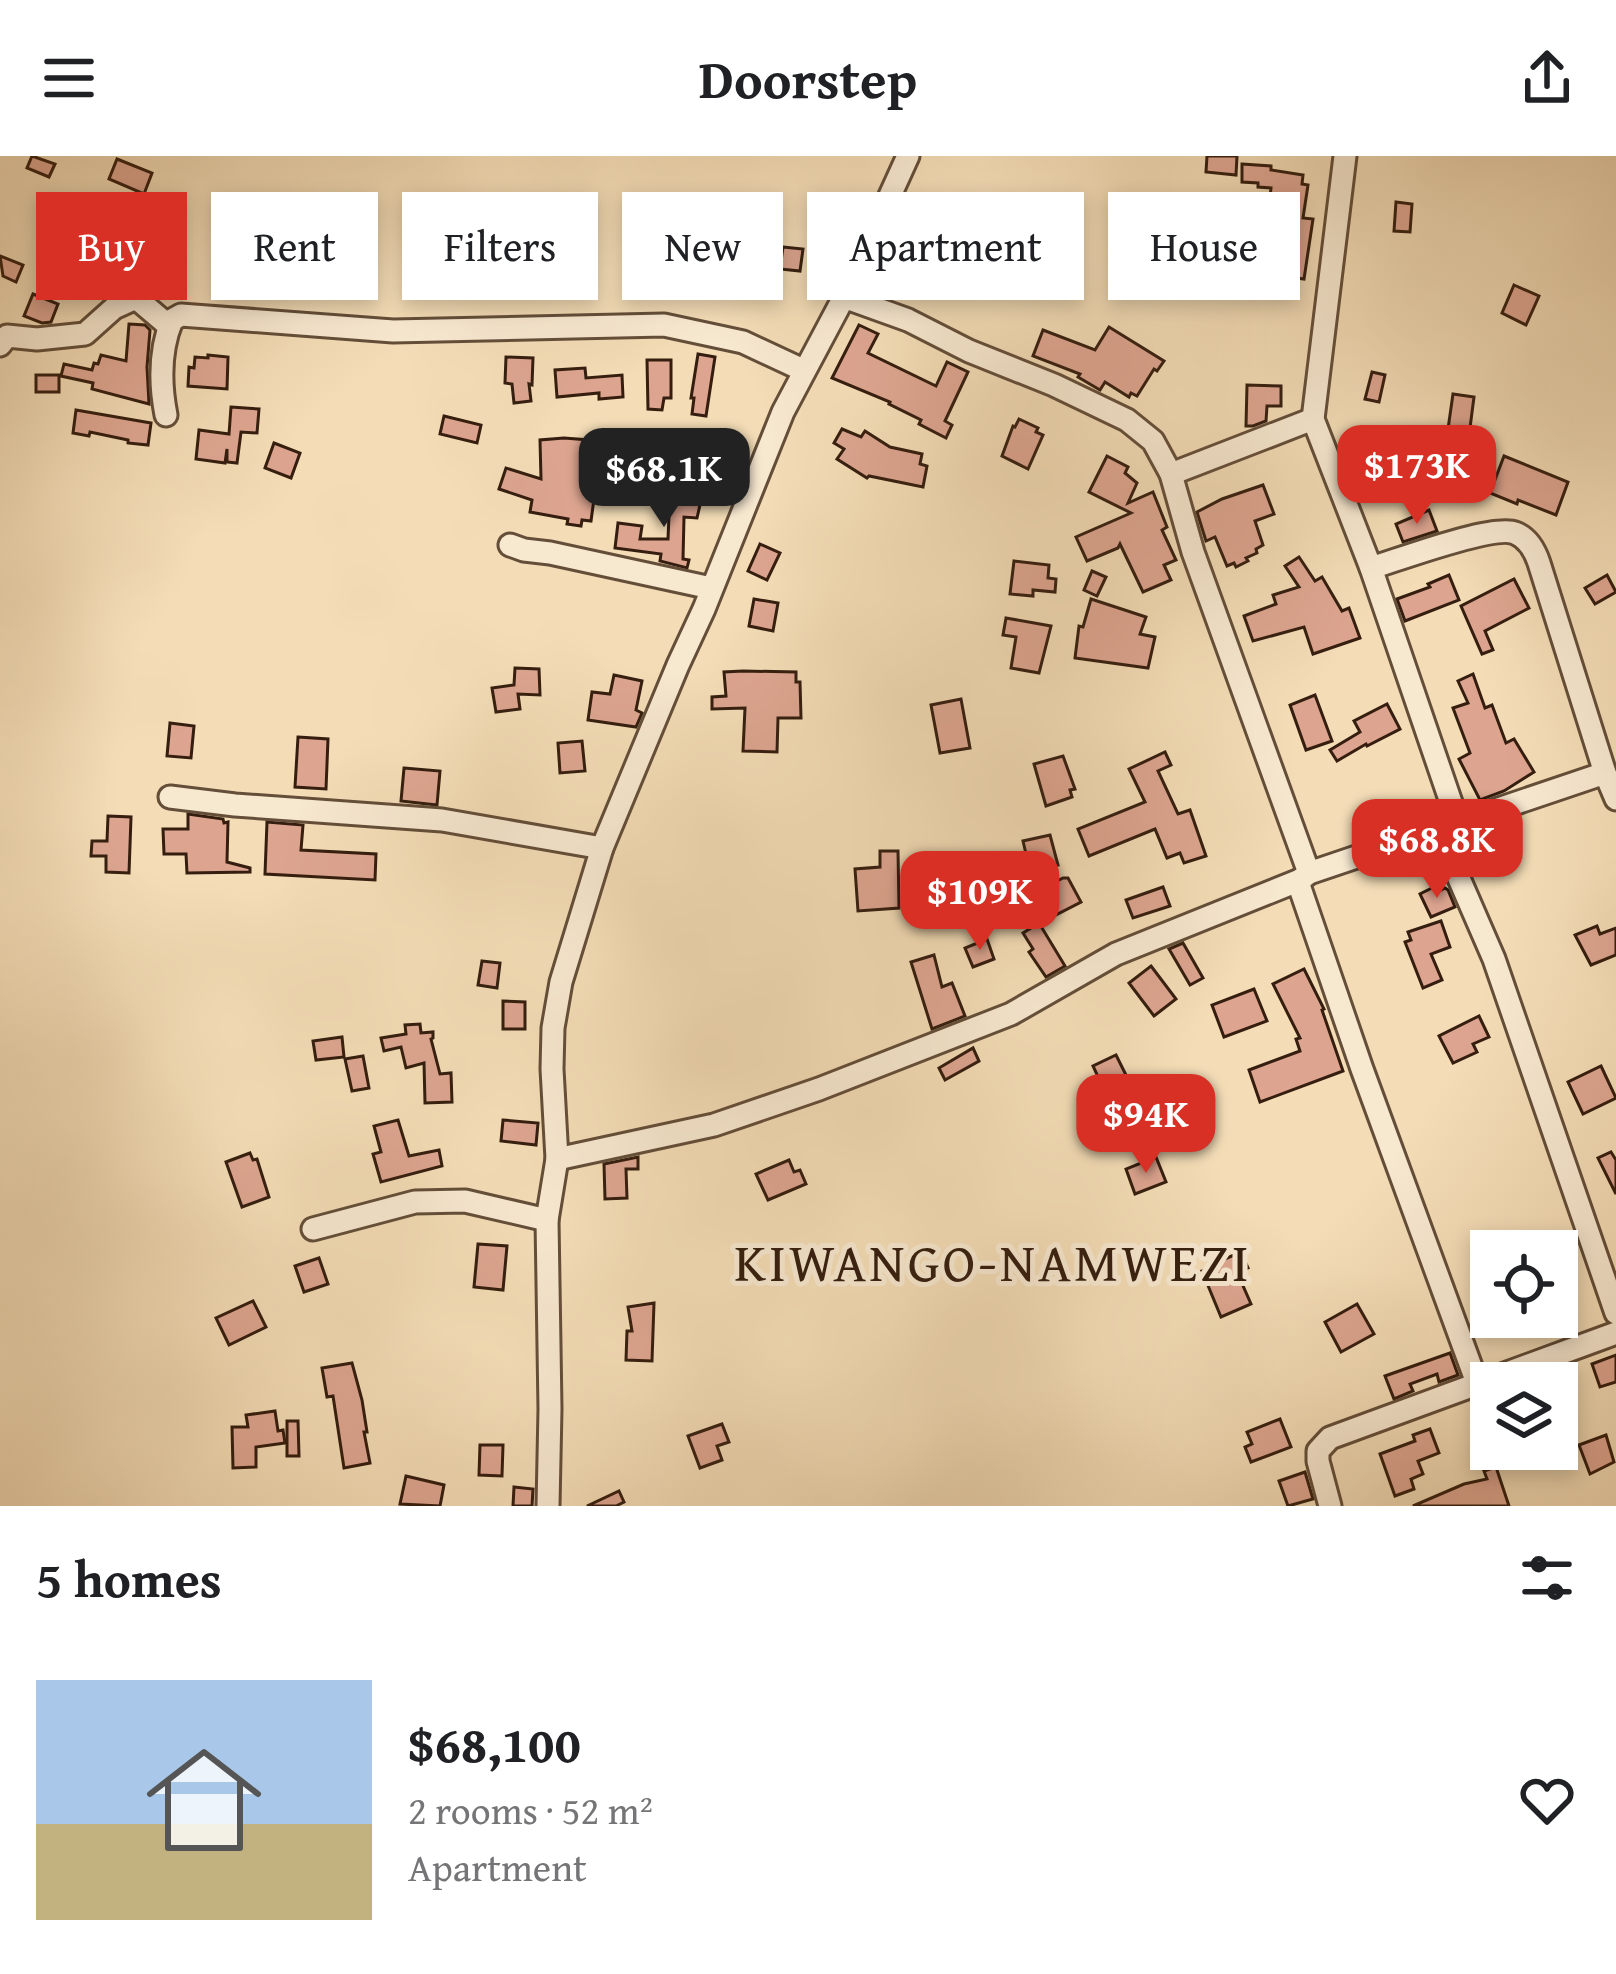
<!DOCTYPE html>
<meta charset="utf-8">
<style>
:root{--surface:#fff;--page:#f6f6f6;--text:#202124;--muted:#757577;--accent:#d93025}
body{margin:0;font-family:"Gentium Book Plus",serif;background:var(--page);color:var(--text);height:100vh;display:flex;flex-direction:column;font-size:45px;white-space:nowrap}
*{box-sizing:border-box;margin:0}
p{font-size:39px;color:var(--muted)}
.icon{flex:none;width:66px;height:66px;fill:none;stroke:currentColor;stroke-width:2;stroke-linecap:round;stroke-linejoin:round}
.map{position:relative;height:1350px;overflow:hidden}
.panel{display:flex;flex-direction:column;background:var(--surface);flex:1}
.panel>*{flex:none}
.guide{position:absolute;left:36px;top:36px;width:1545px;height:108px;display:flex;gap:24px}
.tools{position:absolute;left:1470px;top:1074px;display:grid;gap:24px}
.tools a{display:grid;place-items:center;width:108px;height:108px;border-radius:0px;background:var(--surface);box-shadow:0 6px 18px #0003;font-size:60px}
.price{position:absolute;translate:-50% -102px;padding:0 27px;border-radius:24px;background:var(--accent);color:#fff;font-size:39px;line-height:78px;filter:drop-shadow(0 3px 6px #0008)}
.price::after{content:'';position:absolute;left:50%;top:72px;width:36px;height:27px;margin-left:-18px;background:inherit;clip-path:polygon(0 0,100% 0,50% 100%)}
.price.selected{background:#222;color:#fff}
ul{padding:0;list-style:none}
li{display:flex;align-items:center;gap:36px;height:300px;padding:0 36px}
li span{display:grid;place-items:center;flex:none;width:336px;height:240px;border-radius:0px;color:#555}
li>.icon{margin-inline-start:auto}
span .icon{width:144px;height:144px;fill:#fffc;stroke-width:1}
li b{font-size:51px}
h2{display:flex;justify-content:space-between;align-items:center;height:144px;padding:0 36px;font-size:51px}
.chip{padding:0 42px;border-radius:0px;background:var(--surface);box-shadow:0 6px 18px #0003;font-size:42px;line-height:108px}
.chip.selected{background:var(--accent);color:#fff}
header{display:flex;justify-content:space-between;align-items:center;height:156px;padding:0 36px;background:var(--surface);font-size:54px;font-weight:800}
.map>svg:first-child{display:block}
.building{fill:#dda590;stroke:#351e0f;stroke-width:3}
.lines{fill:none;stroke-linecap:round;stroke-linejoin:round}
.minor-casing{stroke:#644e39;stroke-width:27}
.minor{stroke:#f7e8d0;stroke-width:21}
.labels{text-anchor:middle;stroke-width:10;stroke-linejoin:round;paint-order:stroke}
.quarter-label{font-size:54px;letter-spacing:3px;fill:#351e0f;stroke:#f7e8d0}
</style>
<header><svg class="icon" aria-label="menu" viewBox="0 0 24 24"><path d="M4 6h16M4 12h16M4 18h16"/></svg>Doorstep<svg class="icon" aria-label="share" viewBox="0 0 24 24"><path d="M12 15V3M7 8l5-5 5 5M5 13v7h14v-7"/></svg></header>
<div class="map">
<svg width="1616" height="1350" viewBox="0 0 1616 1350">
<rect width="100%" height="100%" fill="#f3dcb6"/>
<filter id="stains"><feTurbulence type="fractalNoise" baseFrequency=".00167" numOctaves="4"/><feColorMatrix values="0 0 0 0 .2 0 0 0 0 .09 0 0 0 0 .02 0 0 0 .5 -.17"/></filter>
<radialGradient id="worn" r=".72"><stop offset=".6" stop-color="#630" stop-opacity="0"/><stop offset="1" stop-color="#630" stop-opacity=".3"/></radialGradient>
<g class="building">
<path d="M32,0L55,8L49,21L27,12Z"/>
<path d="M1207,0H1237L1236,19L1206,16Z"/>
<path d="M117,3L152,17L144,38L109,23Z"/>
<path d="M1242,8L1271,10V14L1303,19L1302,28L1308,29L1303,62L1313,63L1304,123L1267,118L1271,82L1261,81L1263,58L1268,59L1271,32L1258,31V27L1242,26Z"/>
<path d="M922,42L951,64L941,77L912,56Z"/>
<path d="M1396,46L1412,48L1410,76L1394,75Z"/>
<path d="M783,91L803,93L800,115L780,113Z"/>
<path d="M916,95L940,104L928,134L902,124Z"/>
<path d="M0,100L23,109L16,126L3,120Z"/>
<path d="M1514,129L1539,140L1526,169L1502,157Z"/>
<path d="M33,138L58,148L51,166L42,167L24,160Z"/>
<path d="M129,168L145,169L150,174L147,211L149,248L92,233L93,227L61,220L64,208L92,214L94,207L98,208L101,199L126,205Z"/>
<path d="M859,169L878,178L868,197L936,230L947,206L968,216L945,265L952,269L946,282L919,268L921,264L889,248L890,246L832,222Z"/>
<path d="M1109,171L1164,205L1157,215L1154,213L1137,240L1131,237L1129,241L1105,226L1100,234L1078,221L1080,218L1033,200L1043,174L1095,194Z"/>
<path d="M698,198L715,201L706,260L692,258L694,242H691Z"/>
<path d="M208,199L228,201L227,233L188,230L189,211L194,212L195,201L208,202Z"/>
<path d="M506,201L533,202L532,229L529,228L531,245L514,247L512,228L505,227Z"/>
<path d="M647,204H671V242H664L662,254L648,253Z"/>
<path d="M585,212L586,222L622,219L623,241L599,243V237L557,241L555,214Z"/>
<path d="M1372,216L1385,219L1379,246L1365,243Z"/>
<rect x="36" y="219" width="23" height="17"/>
<path d="M1247,229L1281,230V250H1267L1266,265L1253,270H1246Z"/>
<path d="M1453,238L1474,241L1464,318L1442,315Z"/>
<path d="M231,251L259,253L257,277L241,276L237,307L227,306V293L225,307L196,303L199,274L229,278Z"/>
<path d="M76,254L151,267L148,289L128,287V284L90,276L89,280L73,277Z"/>
<path d="M444,260L481,269L477,287L440,278Z"/>
<path d="M1019,263L1038,272L1036,276L1043,279L1028,313L1002,300L1013,270L1015,271Z"/>
<path d="M842,273L861,281L865,275L890,291L922,298L920,308L927,310L923,331L869,320L867,322L837,303L844,293L834,287Z"/>
<path d="M703,275L727,281L724,292L729,294L726,306L721,305L719,313L695,307Z"/>
<path d="M564,282L589,284L588,296H597V330L602,331L599,344L594,343L591,365L582,364L581,370L567,368L568,363L530,356L532,344L499,333L506,312L541,323L540,284Z"/>
<path d="M274,287L300,297L291,322L265,312Z"/>
<path d="M1107,300L1128,311L1125,317L1137,327L1128,347L1153,336L1167,371L1162,374L1176,404L1164,409L1171,424L1143,436L1120,388L1118,392L1087,405L1076,381L1131,357L1089,336Z"/>
<path d="M1504,300L1568,326L1556,359L1518,344L1517,348L1490,337Z"/>
<path d="M1263,329L1274,358L1255,365L1263,389L1256,393L1257,397L1246,402L1248,405L1236,411L1234,407L1227,410L1215,381L1206,385L1197,356L1222,343Z"/>
<path d="M675,334L698,336L697,339L702,340L697,362L684,361L683,403L689,404L687,412L660,405L661,398L615,392L618,367L642,370L640,383H668L669,359H666L669,335L675,336Z"/>
<path d="M1429,354L1437,375L1403,386L1396,368Z"/>
<path d="M760,388L780,397L767,424L748,415Z"/>
<path d="M1299,401L1315,425L1322,421L1342,455L1349,452L1360,482L1313,498L1304,471L1253,485L1244,460L1276,448L1273,439L1299,431L1285,410Z"/>
<path d="M1014,405L1049,409L1048,422L1056,423L1055,436L1033,434V440L1010,438Z"/>
<path d="M1092,415L1106,421L1097,440L1084,434Z"/>
<path d="M1449,419L1459,444L1405,465L1397,443L1430,431L1428,428Z"/>
<path d="M1607,419L1616,436L1595,448L1585,432Z"/>
<path d="M1514,423L1529,452L1485,475L1493,494L1482,498L1461,450Z"/>
<path d="M754,443L778,447L773,475L749,470Z"/>
<path d="M1091,443L1146,461L1140,478L1155,481L1148,512L1075,502L1079,470L1083,471Z"/>
<path d="M1006,462L1051,470L1039,517L1011,512L1016,481L1003,479Z"/>
<path d="M515,512L539,513L540,539L518,538L520,553L496,556L492,532L514,529Z"/>
<path d="M743,515L796,516V526H800L801,562H778L777,596L743,595L745,552L712,553V541L726,540L724,516Z"/>
<path d="M1473,518L1485,552L1492,549L1506,587L1514,583L1534,616L1504,635L1480,644L1459,603L1470,597L1453,552L1468,547L1458,525Z"/>
<path d="M614,519L642,525L636,554L642,557L636,571L588,564L592,536L610,538Z"/>
<path d="M1315,539L1332,585L1306,594L1290,549Z"/>
<path d="M961,543L970,592L940,597L931,549Z"/>
<path d="M1387,548L1400,573L1367,590L1366,588L1337,605L1330,594L1360,576L1354,565Z"/>
<path d="M170,567L194,570L191,602L167,600Z"/>
<path d="M298,581L328,583L326,633L295,631Z"/>
<path d="M582,585L585,615L560,617L558,587Z"/>
<path d="M1165,596L1171,609L1158,615L1178,658L1190,654L1206,700L1184,707L1180,697L1167,702L1155,673L1089,700L1078,673L1145,646L1129,613Z"/>
<path d="M1063,600L1075,633L1070,634L1072,641L1046,650L1034,608Z"/>
<path d="M404,612L440,615L437,649L401,645Z"/>
<path d="M188,658L223,663L224,667L228,666L227,706L250,712V716L187,717L186,698H164L163,673H188Z"/>
<path d="M108,660L131,661L129,717L106,716V700H91L92,685H107Z"/>
<path d="M267,666L303,669L301,694L376,698L375,724L265,718Z"/>
<path d="M1050,679L1058,709L1030,715L1023,685Z"/>
<path d="M880,695H898L899,752L858,755L855,713L880,711Z"/>
<path d="M1063,722H1068L1081,746L1046,764L1037,749L1042,747L1036,736Z"/>
<path d="M1438,729L1441,734L1445,732L1448,734L1455,751L1431,761L1420,738Z"/>
<path d="M1163,731L1170,750L1133,762L1126,744Z"/>
<path d="M1441,765L1450,791L1431,798L1442,824L1423,832L1405,786L1411,784L1408,776Z"/>
<path d="M1039,767L1065,810L1046,821L1029,796L1033,793L1023,777Z"/>
<path d="M1597,770L1600,778L1616,772V799L1591,809L1575,779Z"/>
<path d="M987,783L994,803L973,811L965,792Z"/>
<path d="M1183,787L1203,822L1190,829L1169,793Z"/>
<path d="M934,799L942,831L952,827L965,860L932,873L911,806Z"/>
<path d="M482,805L500,807L497,832L478,829Z"/>
<path d="M1151,810L1176,843L1154,860L1129,827Z"/>
<path d="M1304,813L1324,853L1322,854L1343,915L1260,946L1249,914L1300,895L1296,883L1300,882L1273,828Z"/>
<path d="M1254,833L1267,865L1224,881L1212,849Z"/>
<path d="M503,845L525,846V873H503Z"/>
<path d="M1479,860L1489,881L1473,888L1477,896L1453,907L1439,880Z"/>
<path d="M420,868L421,877L433,876V882L431,883L440,918L451,917L452,946L425,947L424,907L406,912L401,891L384,895L381,882L406,878L405,869Z"/>
<path d="M342,881L344,901L316,904L313,885Z"/>
<path d="M973,892L979,905L945,924L939,912Z"/>
<path d="M1116,899L1130,927L1106,938L1093,910Z"/>
<path d="M363,900L369,932L352,935L345,903Z"/>
<path d="M1601,910L1616,942L1583,958L1568,926Z"/>
<path d="M398,964L409,1000L439,994L442,1010L381,1026L373,998L381,996L374,970Z"/>
<path d="M503,964L538,967L536,989L501,985Z"/>
<path d="M1611,996L1616,1004V1038L1598,1002Z"/>
<path d="M250,997L253,1004L257,1003L269,1041L242,1051L226,1006Z"/>
<path d="M638,1001V1013H626L627,1042L605,1043L604,1008Z"/>
<path d="M1156,1001L1166,1026L1135,1038L1126,1013Z"/>
<path d="M789,1004L794,1016L800,1014L806,1028L768,1044L756,1018Z"/>
<path d="M478,1088L507,1090L503,1134L474,1131Z"/>
<path d="M1241,1096L1248,1112L1237,1116L1251,1148L1221,1161L1202,1115L1214,1112L1213,1108Z"/>
<path d="M319,1102L328,1128L304,1136L295,1110Z"/>
<path d="M253,1145L266,1171L229,1189L216,1162Z"/>
<path d="M654,1147L652,1205L626,1204L627,1175H632L628,1151Z"/>
<path d="M1357,1148L1374,1178L1341,1196L1325,1166Z"/>
<path d="M1450,1197L1458,1219L1439,1226L1437,1218L1410,1228L1413,1235L1394,1243L1385,1220Z"/>
<path d="M1616,1199V1226L1600,1231L1592,1208Z"/>
<path d="M352,1207L362,1244L367,1276H364L370,1307L344,1312L333,1240L327,1241L322,1212Z"/>
<path d="M1557,1218L1572,1254L1557,1260Z"/>
<path d="M275,1255L278,1275L283,1274L285,1287L256,1291V1311L233,1312L232,1271H248L246,1259Z"/>
<path d="M1280,1263L1291,1291L1251,1306L1245,1291L1252,1288L1247,1276Z"/>
<path d="M287,1265H298L299,1300H287Z"/>
<path d="M722,1268L729,1286L717,1290L722,1304L700,1312L688,1280Z"/>
<path d="M1430,1273L1439,1297L1418,1305L1423,1318L1411,1323L1414,1333L1395,1340L1380,1298L1415,1285L1413,1279Z"/>
<path d="M1606,1279L1614,1306L1590,1318L1579,1289Z"/>
<path d="M480,1289H503L502,1320L479,1319Z"/>
<path d="M1496,1311L1509,1350H1413L1464,1328L1487,1323L1484,1315Z"/>
<path d="M1305,1316L1313,1343L1288,1350L1279,1325Z"/>
<path d="M406,1320L444,1329L440,1350L400,1348Z"/>
<path d="M514,1331L533,1333L532,1350H513Z"/>
<path d="M619,1335L624,1346L616,1350H587Z"/>
</g>
<g class="lines">
<defs>
<g id="minor">
<path d="M1345,0L1313,263L1371,412L1458,667"/>
<path d="M844,141L908,164L969,195L1054,229L1127,264L1153,285L1171,318L1193,396L1309,717"/>
<path d="M0,189L7,180L37,183L85,178L114,152L136,142L169,170"/>
<path d="M166,259C160,228 160,193 172,164L181,159L393,175L664,169L743,186L803,214"/>
<path d="M1171,318L1313,263"/>
<path d="M510,389L524,394L550,397L711,432"/>
<path d="M1371,412C1398,404 1493,368 1515,377C1528,382 1535,395 1539,407L1605,617L1616,643"/>
<path d="M170,641L235,649L442,664L602,692"/>
<path d="M1438,674L1494,803L1616,1157"/>
<path d="M557,1003L714,969L819,933L1011,858L1116,798L1300,724"/>
<path d="M313,1073L415,1046L465,1045L547,1064"/>
<path d="M1477,1227L1362,913L1300,732V724L1309,717L1605,617"/>
<path d="M548,1350L550,1253L547,1064L557,1003L552,913L553,872L561,826L602,692L678,509L704,453L783,256L844,141L908,0"/>
<path d="M1330,1350L1318,1305V1295L1330,1282L1616,1177"/>
</g>
</defs>
<use href="#minor" class="minor-casing"/>
<use href="#minor" class="minor"/>
</g>
<g class="labels">
<g class="quarter-label">
<text x="993" y="1125">KIWANGO-NAMWEZI</text>
</g>
</g>
<rect width="100%" height="100%" filter="url(#stains)"/>
<rect width="100%" height="100%" fill="url(#worn)"/>
</svg>
<div class="tools">
<a><svg class="icon" aria-label="locate" viewBox="0 0 24 24"><circle cx="12" cy="12" r="6"/><path d="M12 2v4M12 18v4M2 12h4M18 12h4"/></svg></a>
<a><svg class="icon" aria-label="layers" viewBox="0 0 24 24"><path d="M12 4l9 5-9 5-9-5zM3 14l9 5 9-5"/></svg></a>
</div>
<b class="price" style="left:1417px;top:371px">$173K</b>
<b class="price selected" style="left:664px;top:374px">$68.1K</b>
<b class="price" style="left:1437px;top:745px">$68.8K</b>
<b class="price" style="left:980px;top:797px">$109K</b>
<b class="price" style="left:1146px;top:1020px">$94K</b>
<div class="guide">
<a class="chip selected">Buy</a>
<a class="chip">Rent</a>
<a class="chip">Filters</a>
<a class="chip">New</a>
<a class="chip">Apartment</a>
<a class="chip">House</a>
</div>
</div>
<section class="panel">
<h2>5 homes<svg class="icon" aria-label="filters" viewBox="0 0 24 24"><path d="M4 7h16M4 17h16"/><circle cx="9" cy="7" r="2"/><circle cx="15" cy="17" r="2"/></svg></h2>
<ul>
<li><span style="background:linear-gradient(#a9c7e8 60%,#c2b280 0)"><svg class="icon" aria-label="home" viewBox="0 0 24 24"><path d="M3 11l9-7 9 7M6 9v11h12V9"/></svg></span><div><b>$68,100</b><p>2 rooms · 52 m²</p><p>Apartment</p></div><svg class="icon" aria-label="heart" viewBox="0 0 24 24"><path d="M12 20l-8-8c-3-5 5-10 8-4 3-6 11-1 8 4z"/></svg></li>
</ul>
</section>
